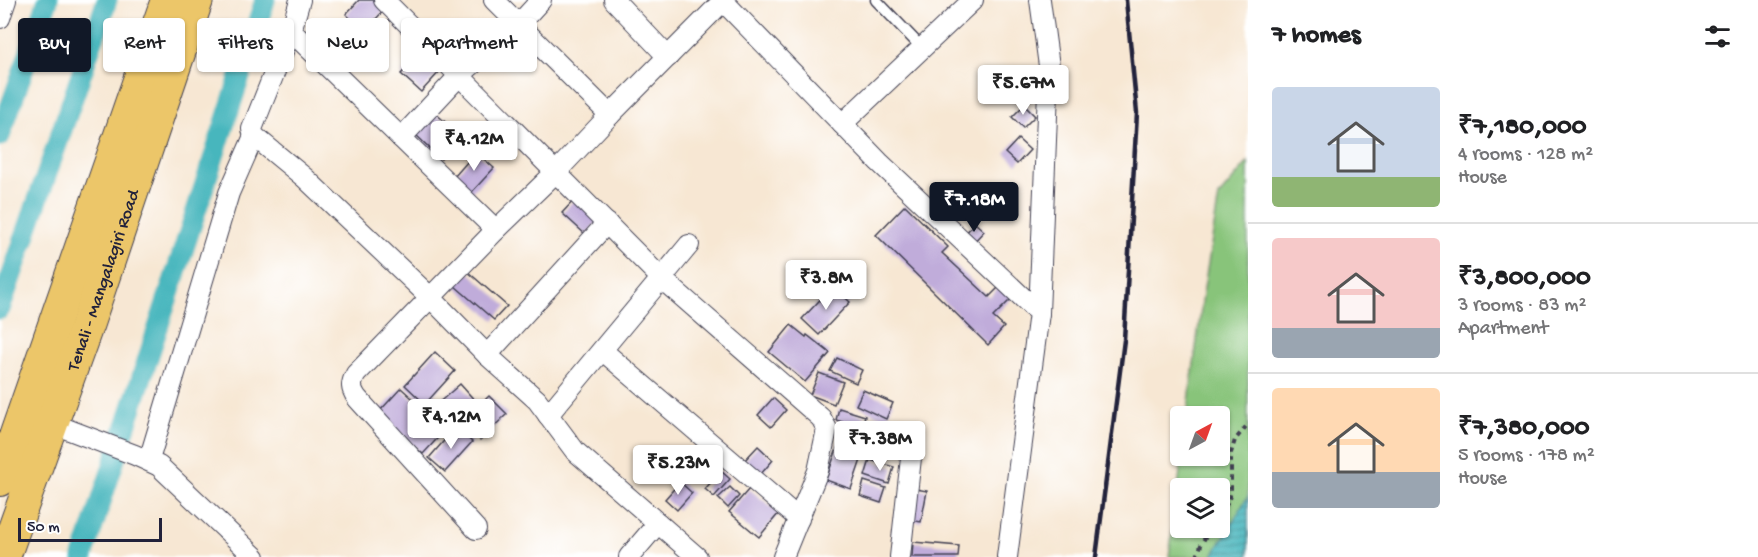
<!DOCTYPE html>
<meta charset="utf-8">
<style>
:root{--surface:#fff;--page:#f2f2f2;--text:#202124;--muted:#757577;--line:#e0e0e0;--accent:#111827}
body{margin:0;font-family:"Gochi Hand",sans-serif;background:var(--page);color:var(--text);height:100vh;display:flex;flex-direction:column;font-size:22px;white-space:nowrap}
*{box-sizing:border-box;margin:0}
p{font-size:20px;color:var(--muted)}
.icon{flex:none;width:33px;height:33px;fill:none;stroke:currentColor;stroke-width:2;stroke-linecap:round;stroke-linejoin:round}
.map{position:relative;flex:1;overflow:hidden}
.drawer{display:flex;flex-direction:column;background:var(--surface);width:510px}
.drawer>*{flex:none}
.top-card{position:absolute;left:18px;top:18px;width:570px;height:54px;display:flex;gap:12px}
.needle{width:39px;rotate:41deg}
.tools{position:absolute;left:1170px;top:406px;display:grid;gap:12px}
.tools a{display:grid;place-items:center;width:60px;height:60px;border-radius:6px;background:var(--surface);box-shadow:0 2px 4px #0004;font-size:30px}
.scale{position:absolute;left:18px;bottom:15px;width:144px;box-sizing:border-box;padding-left:6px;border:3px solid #22223b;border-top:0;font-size:16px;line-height:21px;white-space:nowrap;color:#22223b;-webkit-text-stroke:4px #fff;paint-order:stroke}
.price{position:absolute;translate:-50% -51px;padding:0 14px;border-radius:6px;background:#fff;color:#222;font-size:20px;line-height:39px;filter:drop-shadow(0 2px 3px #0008)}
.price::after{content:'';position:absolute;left:50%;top:36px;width:18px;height:14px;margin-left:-9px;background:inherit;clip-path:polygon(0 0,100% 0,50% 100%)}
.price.current{background:var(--accent);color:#fff}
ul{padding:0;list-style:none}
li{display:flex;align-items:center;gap:18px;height:150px;padding:0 24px}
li+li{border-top:2px solid var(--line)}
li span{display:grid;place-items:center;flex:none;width:168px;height:120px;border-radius:6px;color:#555}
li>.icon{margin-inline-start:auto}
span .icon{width:72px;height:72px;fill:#fffc;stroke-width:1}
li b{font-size:26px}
h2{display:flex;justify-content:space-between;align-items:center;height:72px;padding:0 24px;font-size:26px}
.tag{padding:0 21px;border-radius:6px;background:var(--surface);box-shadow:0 2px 4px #0004;font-size:21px;line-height:54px}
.tag.current{background:var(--accent);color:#fff}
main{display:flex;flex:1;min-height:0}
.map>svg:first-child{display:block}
.green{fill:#88c47a;stroke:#55735a;stroke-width:1.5;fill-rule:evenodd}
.water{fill:url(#water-rules);stroke:#346c7c;stroke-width:1.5}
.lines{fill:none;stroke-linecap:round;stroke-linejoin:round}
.canal{stroke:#46b6bd;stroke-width:21}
.building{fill:#c0acda}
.lane-casing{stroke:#424052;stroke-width:13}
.street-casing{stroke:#424052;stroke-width:22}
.primary-casing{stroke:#424052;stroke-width:34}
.path{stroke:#424052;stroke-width:4;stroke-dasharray:4.5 4.5;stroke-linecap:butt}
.lane{stroke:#fff;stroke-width:10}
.street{stroke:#fff;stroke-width:20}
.primary{stroke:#ecc669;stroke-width:32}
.rail{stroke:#22223b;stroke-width:4.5}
.labels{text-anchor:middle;stroke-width:5;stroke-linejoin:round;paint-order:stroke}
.street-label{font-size:18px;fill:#22223b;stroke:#fff}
</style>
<main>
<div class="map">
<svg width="1248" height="557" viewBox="0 0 1248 557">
<defs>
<pattern id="water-rules" width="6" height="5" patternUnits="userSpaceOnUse" patternTransform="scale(1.5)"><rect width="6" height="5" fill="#46b6bd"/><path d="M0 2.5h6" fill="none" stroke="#3a949b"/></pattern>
</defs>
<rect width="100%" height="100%" fill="#fff"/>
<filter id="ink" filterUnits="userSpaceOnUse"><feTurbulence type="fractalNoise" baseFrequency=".0167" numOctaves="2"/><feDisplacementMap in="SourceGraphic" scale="12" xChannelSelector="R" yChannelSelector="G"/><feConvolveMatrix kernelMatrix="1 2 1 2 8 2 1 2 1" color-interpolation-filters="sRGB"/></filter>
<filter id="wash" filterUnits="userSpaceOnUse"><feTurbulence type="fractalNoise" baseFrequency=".008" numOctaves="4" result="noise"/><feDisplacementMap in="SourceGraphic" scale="24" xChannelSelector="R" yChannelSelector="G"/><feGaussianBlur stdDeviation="1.35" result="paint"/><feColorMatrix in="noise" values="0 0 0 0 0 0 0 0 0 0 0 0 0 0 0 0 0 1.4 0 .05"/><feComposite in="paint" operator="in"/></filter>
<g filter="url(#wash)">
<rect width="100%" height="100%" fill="#f7e7d3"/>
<path class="green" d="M1248,162V557H1169L1182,456H1220V417H1187L1203,294L1219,196ZM1180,489H1220V528H1180Z"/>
<path class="water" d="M1248,496V557H1212Z"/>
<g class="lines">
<g class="canal">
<path d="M0,136L48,0"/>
<path d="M0,309L107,0"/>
<path d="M83,557L265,0"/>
</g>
</g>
<g id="blocks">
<g class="building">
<path d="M359,0H375L385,9L364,32L346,14Z"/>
<path d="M423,51L442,69L421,92L401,74Z"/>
<path d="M1024,105L1035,116L1023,128L1012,117Z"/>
<path d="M433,111L462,137L441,159L413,132Z"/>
<path d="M1018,139L1030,150L1017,164L1005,153Z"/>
<path d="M476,152L494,168L471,193L454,177Z"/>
<path d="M949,194L962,206L948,222L935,210Z"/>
<path d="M575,199L598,221L586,235L562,213Z"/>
<path d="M905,205L948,247L942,253L989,297L1001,285L1013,297L993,317L1004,327L988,345L876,235Z"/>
<path d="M975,223L984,231L972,244L963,236Z"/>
<path d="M467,271L507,306L494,320L455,286Z"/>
<path d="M833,286L850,302L819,335L802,319Z"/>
<path d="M791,325L806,337L807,335L830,353L805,382L769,352Z"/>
<path d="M435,352L455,371L425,404L405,385Z"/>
<path d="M837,358L862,370L856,383L830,371Z"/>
<path d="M819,373L843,382L834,404L810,395Z"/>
<path d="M460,384L477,403L452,425L435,406Z"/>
<path d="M401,388L446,429L423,454L378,413Z"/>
<path d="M863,390L893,403L886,419L856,405Z"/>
<path d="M489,396L507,414L480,440L462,422Z"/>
<path d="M773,398L786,410L771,427L758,415Z"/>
<path d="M839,408L865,416L861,428L836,420Z"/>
<path d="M456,427L472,442L445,472L429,458Z"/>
<path d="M873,437L891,443L884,460L867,454Z"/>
<path d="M839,443L864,451L851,489L826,480Z"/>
<path d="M758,446L773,460L760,475L744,461Z"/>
<path d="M706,454L718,466L706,479L693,468Z"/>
<path d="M870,460L894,467L889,484L865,476Z"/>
<path d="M721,471L730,479L714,497L705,489Z"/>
<path d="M864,481L886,488L881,503L860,496Z"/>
<path d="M680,482L692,493L677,510L665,499Z"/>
<path d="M730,487L739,496L728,508L718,498Z"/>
<path d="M749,489L779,513L759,537L729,512Z"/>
<path d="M916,489L927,491L921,522L910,520Z"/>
<path d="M913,542L959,546L958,557H912Z"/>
</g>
</g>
</g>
<g filter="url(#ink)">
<use href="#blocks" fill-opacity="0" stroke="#424052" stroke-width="1.5"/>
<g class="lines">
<defs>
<path id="lane" d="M876,0L922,48"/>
<g id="street">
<path d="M300,0L291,31L252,129L254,136L305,178L431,298L487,355L537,400L575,451L697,557"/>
<path d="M384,0L662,279L821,418L827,429L818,471L783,557"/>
<path d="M614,0L668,57"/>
<path d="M722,0L879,162L1039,313L1007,557"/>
<path d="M0,18L6,0"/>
<path d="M291,31L496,230"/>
<path d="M610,115L723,1"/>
<path d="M842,124L973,0"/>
<path d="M401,138L459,76L519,24L541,0"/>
<path d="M1039,313L1049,66L1040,0"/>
<path d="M603,351L799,519"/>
<path d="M487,355L607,223"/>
<path d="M548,415L689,245"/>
<path d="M51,423L135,455L159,466L255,557"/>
<path d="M149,460L229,193L254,136"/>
<path d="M476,529L357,398C351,389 350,384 356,374L496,230L555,173L610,115L494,0"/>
<path d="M629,557L658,523"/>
<path d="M900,557L911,458"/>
</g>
<g id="primary">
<path d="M0,480L167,0"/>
<path id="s1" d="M4,557L88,323L197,0"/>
</g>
</defs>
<use href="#lane" class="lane-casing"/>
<use href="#street" class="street-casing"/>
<use href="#primary" class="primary-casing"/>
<g class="path">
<path d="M1220,514L1228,502L1231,492V453L1235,440L1248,424"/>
<path d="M1197,557L1201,545L1210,528"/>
</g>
<use href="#lane" class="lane"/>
<use href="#street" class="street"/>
<use href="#primary" class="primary"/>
<path class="rail" d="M1096,557L1124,340L1137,113L1126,0"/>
</g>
</g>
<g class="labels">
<g class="street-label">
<text dy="6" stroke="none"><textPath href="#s1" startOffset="294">Tenali - Mangalagiri Road</textPath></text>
</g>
</g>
</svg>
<div class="tools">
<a><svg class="needle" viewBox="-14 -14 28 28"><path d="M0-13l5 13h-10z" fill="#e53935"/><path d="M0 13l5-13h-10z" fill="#757577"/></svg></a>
<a><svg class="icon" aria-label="layers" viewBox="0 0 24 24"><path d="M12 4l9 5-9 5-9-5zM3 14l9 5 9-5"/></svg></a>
</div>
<div class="scale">50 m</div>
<b class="price" style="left:1023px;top:116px">₹5.67M</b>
<b class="price" style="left:474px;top:172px">₹4.12M</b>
<b class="price current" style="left:974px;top:233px">₹7.18M</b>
<b class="price" style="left:826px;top:311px">₹3.8M</b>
<b class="price" style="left:451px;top:450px">₹4.12M</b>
<b class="price" style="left:880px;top:472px">₹7.38M</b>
<b class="price" style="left:678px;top:496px">₹5.23M</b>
<div class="top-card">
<a class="tag current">Buy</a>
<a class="tag">Rent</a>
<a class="tag">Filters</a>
<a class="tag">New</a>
<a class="tag">Apartment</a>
</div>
</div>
<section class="drawer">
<h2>7 homes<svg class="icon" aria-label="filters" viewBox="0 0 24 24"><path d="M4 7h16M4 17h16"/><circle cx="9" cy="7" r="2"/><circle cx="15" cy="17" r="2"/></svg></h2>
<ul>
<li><span style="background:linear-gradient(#c9d6e8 75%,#8fb573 0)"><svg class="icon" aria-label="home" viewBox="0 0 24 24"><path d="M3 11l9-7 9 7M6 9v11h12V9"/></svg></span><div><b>₹7,180,000</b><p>4 rooms · 128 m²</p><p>House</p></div></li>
<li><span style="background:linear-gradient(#f6c9c9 75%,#9aa5b1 0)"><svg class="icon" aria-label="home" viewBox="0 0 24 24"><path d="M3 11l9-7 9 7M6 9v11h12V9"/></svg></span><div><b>₹3,800,000</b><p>3 rooms · 83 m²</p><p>Apartment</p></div></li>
<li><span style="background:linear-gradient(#ffd9b3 70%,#9aa5b1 0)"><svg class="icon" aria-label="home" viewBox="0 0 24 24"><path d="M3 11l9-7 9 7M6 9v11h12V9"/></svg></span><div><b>₹7,380,000</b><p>5 rooms · 178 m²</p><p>House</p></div></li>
</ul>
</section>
</main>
